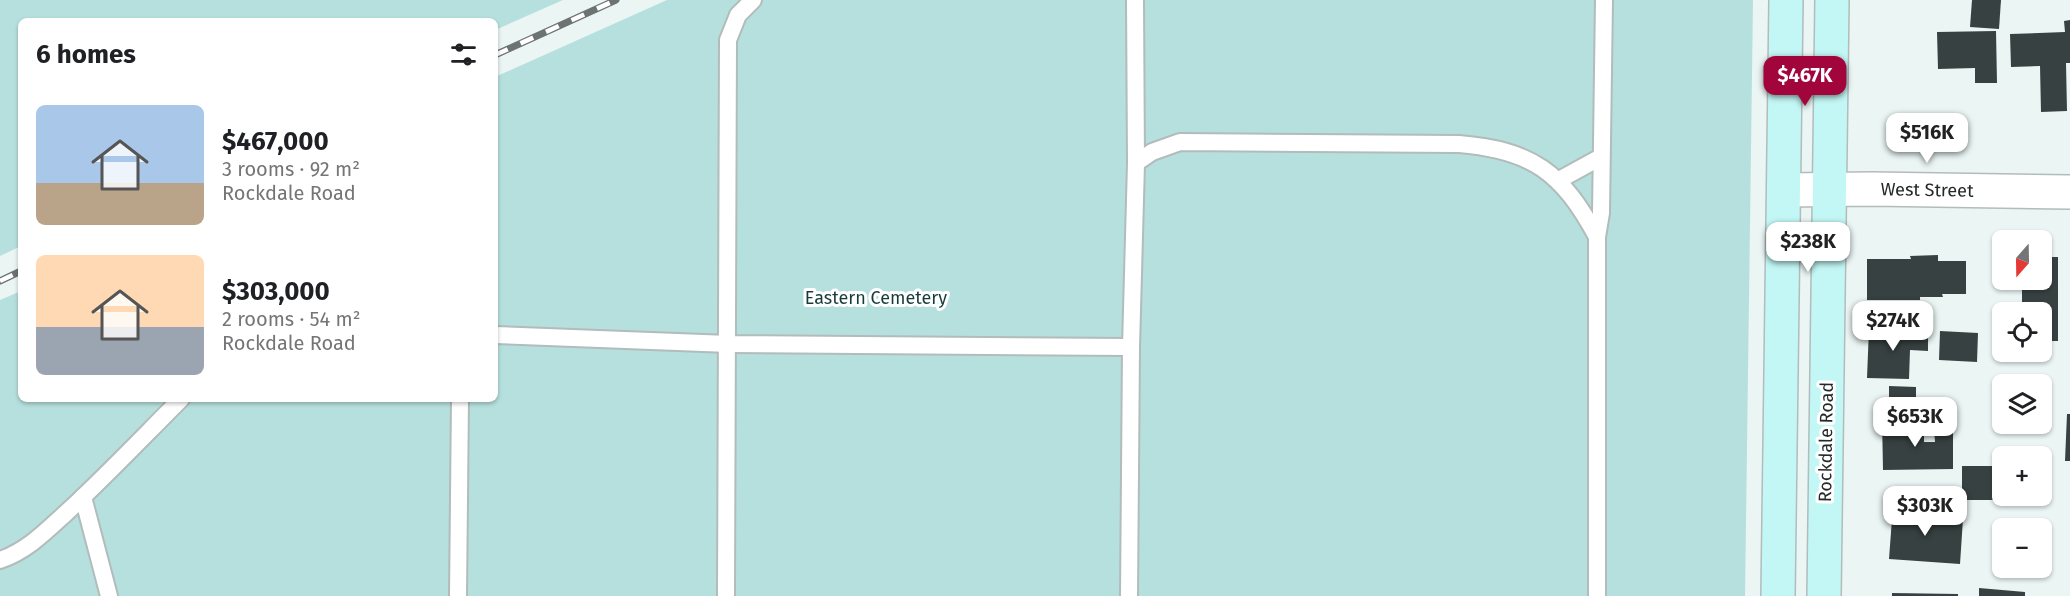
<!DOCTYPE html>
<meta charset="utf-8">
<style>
:root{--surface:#fff;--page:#f6f6f6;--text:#202124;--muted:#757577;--accent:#a2053c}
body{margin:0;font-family:"Fira Sans",sans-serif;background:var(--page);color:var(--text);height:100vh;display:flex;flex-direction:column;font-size:22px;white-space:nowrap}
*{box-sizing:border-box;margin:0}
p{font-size:20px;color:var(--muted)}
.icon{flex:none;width:33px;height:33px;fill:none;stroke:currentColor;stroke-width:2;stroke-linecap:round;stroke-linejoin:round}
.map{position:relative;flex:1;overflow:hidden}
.side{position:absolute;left:18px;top:18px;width:480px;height:384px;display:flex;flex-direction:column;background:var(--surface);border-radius:9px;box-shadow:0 2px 4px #0004}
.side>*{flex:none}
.needle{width:39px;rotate:200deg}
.fabs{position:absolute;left:1992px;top:230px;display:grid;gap:12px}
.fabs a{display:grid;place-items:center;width:60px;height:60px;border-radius:9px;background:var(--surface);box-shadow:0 2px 4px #0004;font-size:30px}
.price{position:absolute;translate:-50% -51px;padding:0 14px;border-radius:12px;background:#fff;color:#222;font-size:20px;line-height:39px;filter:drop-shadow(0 2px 3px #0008)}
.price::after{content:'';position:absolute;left:50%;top:36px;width:18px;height:14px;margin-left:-9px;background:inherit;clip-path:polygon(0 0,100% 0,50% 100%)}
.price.current{background:var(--accent);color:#fff}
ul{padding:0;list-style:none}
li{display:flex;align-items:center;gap:18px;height:150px;padding:0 18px}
li span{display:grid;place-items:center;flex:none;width:168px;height:120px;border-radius:9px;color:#555}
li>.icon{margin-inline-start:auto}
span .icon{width:72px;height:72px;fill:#fffc;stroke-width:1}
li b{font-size:26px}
h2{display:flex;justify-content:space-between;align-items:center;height:72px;padding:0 18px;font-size:26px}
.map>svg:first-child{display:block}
.green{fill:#b6e0de}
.building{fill:#384141}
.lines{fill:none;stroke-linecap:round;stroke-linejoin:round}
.lane-casing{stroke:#b1bcbb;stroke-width:20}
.street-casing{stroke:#b1bcbb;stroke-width:36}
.secondary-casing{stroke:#b1bcbb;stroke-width:36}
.lane{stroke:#fff;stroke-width:16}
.street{stroke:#fff;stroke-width:33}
.secondary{stroke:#c2f7f5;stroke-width:33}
.rail-casing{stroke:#6d7373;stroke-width:7}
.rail{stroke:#fff;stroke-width:4.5;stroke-dasharray:14;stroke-linecap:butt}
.labels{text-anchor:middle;stroke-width:6;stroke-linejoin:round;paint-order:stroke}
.street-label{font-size:18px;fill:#242828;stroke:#fff}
.park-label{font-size:18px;fill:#173b3a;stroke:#fff}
</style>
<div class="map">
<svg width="2070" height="596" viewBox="0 0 2070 596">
<rect width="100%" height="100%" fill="#eaf5f4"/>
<g class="green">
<path d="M0,0H563L495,30V21H21V246L0,256Z"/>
<path d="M667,0H1753L1745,596H0V300L21,291V399H495V77Z"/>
</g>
<g class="building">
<path d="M1972,0H2001L1999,29L1970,27Z"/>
<path d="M2070,20V63H2066L2067,111L2041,112L2040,66L2011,67L2010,34L2065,32L2064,21Z"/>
<path d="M1996,31L1997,83H1975V68L1938,69L1937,32Z"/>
<path d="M1938,255V261H1966V294H1942L1943,297H1920V300H1867V259H1911L1910,256Z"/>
<path d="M2042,257H2058V341H2042V312H2001V304L2022,305V279H2042Z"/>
<path d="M1869,328L1928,330V351L1910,350L1909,379L1867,378Z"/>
<path d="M1940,331L1978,333L1977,362L1939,360Z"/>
<path d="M1889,386L1916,387V410L1889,409Z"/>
<path d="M2067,414H2070V461H2065Z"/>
<path d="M1905,418L1906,431H1924V442H1935L1934,428L1953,427V469L1883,470L1882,419Z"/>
<path d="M1962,466H1997L1998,500H1962Z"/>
<path d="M1999,484H2002V495H2018V499L1999,500Z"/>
<path d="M1893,505L1923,507L1922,516L1963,519L1960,564L1889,559Z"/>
<path d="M1979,588L2025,592V596H1979Z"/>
<path d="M1892,593L1958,594V596H1892Z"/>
</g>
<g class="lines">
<defs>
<g id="lane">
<path d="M1135,0L1136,163"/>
<path d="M1559,180L1601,157"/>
<path d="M495,335L729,344L1131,347L1136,163L1152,152L1180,142L1459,144C1532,150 1562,172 1597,237"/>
<path d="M83,497L109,596"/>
<path d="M0,560C27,551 46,531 67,512C106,476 143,437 181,399"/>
<path d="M458,596L460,399"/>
<path d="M726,596L728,40L738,15L753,0"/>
<path d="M1129,596L1131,347"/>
<path d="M1597,596V237L1601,213L1604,0"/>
</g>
<path id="street" d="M1784,190L1872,189L2070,192"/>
<g id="secondary">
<path d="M1778,596L1786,0"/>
<path d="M1824,596L1832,0"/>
</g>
</defs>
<use href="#lane" class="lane-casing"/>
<use href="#street" class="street-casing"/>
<use href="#secondary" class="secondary-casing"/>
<use href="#lane" class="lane"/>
<use href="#street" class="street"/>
<use href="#secondary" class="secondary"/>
<defs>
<g id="rail">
<path d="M495,55L616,0"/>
<path d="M0,281L21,271"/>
</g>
</defs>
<use href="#rail" class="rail-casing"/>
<use href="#rail" class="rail"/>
</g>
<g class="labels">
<g class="street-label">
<text transform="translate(1927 190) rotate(1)" y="6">West Street</text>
<text transform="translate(1826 442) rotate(-89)" y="6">Rockdale Road</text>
</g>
<g class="park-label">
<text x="876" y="304">Eastern Cemetery</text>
</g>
</g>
</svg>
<div class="fabs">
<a><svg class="needle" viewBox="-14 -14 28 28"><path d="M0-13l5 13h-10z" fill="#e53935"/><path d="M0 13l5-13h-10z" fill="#757577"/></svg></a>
<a><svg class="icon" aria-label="locate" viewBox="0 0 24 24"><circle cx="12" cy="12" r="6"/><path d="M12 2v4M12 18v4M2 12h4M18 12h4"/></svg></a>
<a><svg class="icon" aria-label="layers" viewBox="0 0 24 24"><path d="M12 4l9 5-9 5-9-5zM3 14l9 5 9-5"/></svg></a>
<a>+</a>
<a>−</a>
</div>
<b class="price current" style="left:1805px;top:107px">$467K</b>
<b class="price" style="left:1927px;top:164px">$516K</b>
<b class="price" style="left:1808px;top:273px">$238K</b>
<b class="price" style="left:1893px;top:352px">$274K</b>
<b class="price" style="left:1915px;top:448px">$653K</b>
<b class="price" style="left:1925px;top:537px">$303K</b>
<section class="side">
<h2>6 homes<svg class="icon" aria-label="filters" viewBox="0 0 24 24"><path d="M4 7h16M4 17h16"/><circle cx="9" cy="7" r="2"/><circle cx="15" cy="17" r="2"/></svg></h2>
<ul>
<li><span style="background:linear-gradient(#a9c7e8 65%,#b9a48a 0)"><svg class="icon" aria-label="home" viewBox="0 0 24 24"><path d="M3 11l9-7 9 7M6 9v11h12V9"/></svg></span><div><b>$467,000</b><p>3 rooms · 92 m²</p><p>Rockdale Road</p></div></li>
<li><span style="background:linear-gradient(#ffd9b3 60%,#9aa5b1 0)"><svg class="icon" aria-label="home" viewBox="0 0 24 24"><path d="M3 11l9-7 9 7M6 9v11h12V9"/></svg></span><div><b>$303,000</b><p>2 rooms · 54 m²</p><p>Rockdale Road</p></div></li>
</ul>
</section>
</div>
